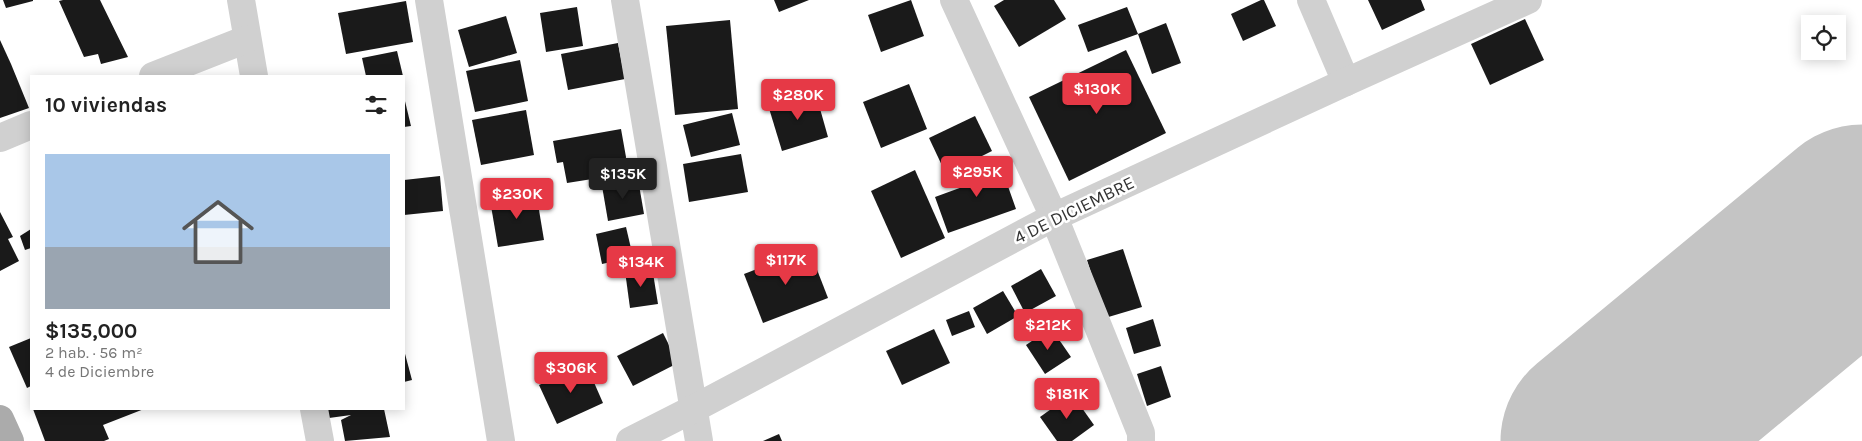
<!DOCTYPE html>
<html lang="es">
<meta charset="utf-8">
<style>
:root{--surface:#fff;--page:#f2f2f2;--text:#222;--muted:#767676;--line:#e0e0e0;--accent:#e63946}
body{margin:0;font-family:Karla,sans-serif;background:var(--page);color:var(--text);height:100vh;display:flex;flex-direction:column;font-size:19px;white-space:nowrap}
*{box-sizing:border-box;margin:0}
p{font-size:16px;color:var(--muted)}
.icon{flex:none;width:28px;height:28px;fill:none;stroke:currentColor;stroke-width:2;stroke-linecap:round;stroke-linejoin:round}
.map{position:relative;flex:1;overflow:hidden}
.details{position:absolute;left:30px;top:75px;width:375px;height:335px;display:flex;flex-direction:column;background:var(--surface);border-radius:0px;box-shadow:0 2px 12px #0003}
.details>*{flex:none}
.buttons{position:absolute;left:1801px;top:15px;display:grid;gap:10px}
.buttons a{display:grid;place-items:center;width:45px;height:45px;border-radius:0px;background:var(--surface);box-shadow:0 2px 12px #0003;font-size:25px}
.price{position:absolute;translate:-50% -42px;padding:0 11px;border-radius:5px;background:var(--accent);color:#fff;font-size:16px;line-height:32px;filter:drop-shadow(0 1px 2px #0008)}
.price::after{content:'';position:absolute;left:50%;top:30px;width:15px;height:11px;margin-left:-8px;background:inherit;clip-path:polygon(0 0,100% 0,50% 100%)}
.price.selected{background:#222;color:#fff}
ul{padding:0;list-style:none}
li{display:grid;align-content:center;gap:10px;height:265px;padding:0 15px}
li+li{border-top:1px solid var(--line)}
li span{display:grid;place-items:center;height:155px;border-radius:0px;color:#555}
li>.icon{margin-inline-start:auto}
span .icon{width:90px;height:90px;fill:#fffc;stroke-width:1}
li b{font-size:21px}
h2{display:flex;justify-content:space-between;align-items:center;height:60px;padding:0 15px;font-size:21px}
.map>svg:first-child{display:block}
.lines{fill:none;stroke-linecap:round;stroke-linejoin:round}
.runway{stroke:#c4c4c4;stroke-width:201}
.building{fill:#1a1a1a}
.minor{stroke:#d0d0d0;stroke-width:28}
.major{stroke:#ababab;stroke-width:28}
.labels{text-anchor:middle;stroke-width:5;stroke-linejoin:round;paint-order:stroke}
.street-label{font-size:18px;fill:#333;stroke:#fff}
</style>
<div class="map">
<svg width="1862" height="441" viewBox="0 0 1862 441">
<rect width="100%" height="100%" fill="#fff"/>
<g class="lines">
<path class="runway" d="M1601,441L1862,225"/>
</g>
<g class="building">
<path d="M3,0H33V1L6,8Z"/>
<path d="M63,0H100L128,57L101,64L98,54L84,57L59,1Z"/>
<path d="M774,0H809L779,12Z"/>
<path d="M911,0L924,36L881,52L868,15Z"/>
<path d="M1004,0H1054L1066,19L1019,47L994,6Z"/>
<path d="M1261,0H1264L1276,26L1243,41L1231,14Z"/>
<path d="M1368,0H1421L1425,10L1382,30Z"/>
<path d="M406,1L413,42L346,54L338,13Z"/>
<path d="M577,7L583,46L546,52L540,13Z"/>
<path d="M1127,7L1138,34L1088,52L1078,25Z"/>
<path d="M506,16L517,53L469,67L458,30Z"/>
<path d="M1525,19L1544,60L1490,85L1471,44Z"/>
<path d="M730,20L738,109L675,115L666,26Z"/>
<path d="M1166,23L1181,63L1152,74L1138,34Z"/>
<path d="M0,40L11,64L29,108L0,118Z"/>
<path d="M618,43L625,79L568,90L561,54Z"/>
<path d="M1126,50L1166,133L1069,181L1029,97Z"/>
<path d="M397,51L403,76H366L362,58Z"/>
<path d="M520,60L528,101L475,112L466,71Z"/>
<path d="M909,84L927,129L881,148L863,102Z"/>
<path d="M815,91L828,137L782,151L768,105Z"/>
<path d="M404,97L411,126L404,127Z"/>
<path d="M526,110L534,155L481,165L472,120Z"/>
<path d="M732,113L740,145L691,157L683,125Z"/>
<path d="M975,116L992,151L946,174L929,138Z"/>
<path d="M621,129L626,157L624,174L567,183L563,162L557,163L553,141Z"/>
<path d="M741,154L748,192L689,202L683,164Z"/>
<path d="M998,158L1016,209L948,233L935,197L976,182L971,168Z"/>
<path d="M915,170L945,238L901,258L871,191Z"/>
<path d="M440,176L443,211L404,215V180Z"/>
<path d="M638,179L644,214L608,221L602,186Z"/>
<path d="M536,192L544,240L498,247L490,200Z"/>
<path d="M0,212L13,237L8,239L19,261L0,271Z"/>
<path d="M626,227L633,257L602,264L596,234Z"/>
<path d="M31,229V248L25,250L20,236Z"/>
<path d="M809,249L828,298L763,323L744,274Z"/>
<path d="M1123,249L1142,307L1105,318L1087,260Z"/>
<path d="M652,267L658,304L630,308L625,271Z"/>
<path d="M1041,269L1056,296L1025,313L1011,286Z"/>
<path d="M1003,291L1018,316L987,334L973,308Z"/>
<path d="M969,311L975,327L952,336L946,320Z"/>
<path d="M1153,319L1161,346L1134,354L1126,328Z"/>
<path d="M1051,328L1071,357L1045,374L1026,345Z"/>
<path d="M934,329L950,363L902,385L886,351Z"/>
<path d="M663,333L678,363L633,386L617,356Z"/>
<path d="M31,338V386L27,388L9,347Z"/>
<path d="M404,350L412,380L404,382Z"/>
<path d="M586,364L603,403L557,424L539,385Z"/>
<path d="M1161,366L1171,397L1147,406L1137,374Z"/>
<path d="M1072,394L1094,425L1072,441H1057L1040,417Z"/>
<path d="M33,409H144L103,425L109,439L104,441H45Z"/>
<path d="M327,409H384L390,437L345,441L341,420L351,415L329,418Z"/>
<path d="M779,434L782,441H763Z"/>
</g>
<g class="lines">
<g class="minor">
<path d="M241,0L254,76"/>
<path d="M429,0L501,441"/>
<path d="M625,0L699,441"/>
<path d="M954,0L1054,217L1141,433V441"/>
<path d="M1311,0L1346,82"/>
<path d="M153,76L247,39"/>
<path d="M0,138L31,125"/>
<path d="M314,409L320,441"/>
<path d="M630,441L695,408L1054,217L1346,82L1528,0"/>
</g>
<path class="major" d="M0,419L10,441"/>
</g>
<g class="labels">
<g class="street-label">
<text transform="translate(1074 210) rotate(-26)" y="6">4 DE DICIEMBRE</text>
</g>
</g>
</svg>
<div class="buttons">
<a><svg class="icon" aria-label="locate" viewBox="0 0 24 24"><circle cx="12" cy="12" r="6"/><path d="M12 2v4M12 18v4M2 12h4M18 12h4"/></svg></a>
</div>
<b class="price" style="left:1097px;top:115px">$130K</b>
<b class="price" style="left:798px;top:121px">$280K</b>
<b class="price" style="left:977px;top:198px">$295K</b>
<b class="price selected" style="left:623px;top:200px">$135K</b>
<b class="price" style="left:517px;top:220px">$230K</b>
<b class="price" style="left:786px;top:286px">$117K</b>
<b class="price" style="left:641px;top:288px">$134K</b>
<b class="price" style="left:1048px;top:351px">$212K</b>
<b class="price" style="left:571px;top:394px">$306K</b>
<b class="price" style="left:1067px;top:420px">$181K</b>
<section class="details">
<h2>10 viviendas<svg class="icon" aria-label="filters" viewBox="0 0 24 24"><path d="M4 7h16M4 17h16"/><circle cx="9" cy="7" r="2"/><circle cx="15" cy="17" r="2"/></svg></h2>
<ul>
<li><span style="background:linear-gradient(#a9c7e8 60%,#9aa5b1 0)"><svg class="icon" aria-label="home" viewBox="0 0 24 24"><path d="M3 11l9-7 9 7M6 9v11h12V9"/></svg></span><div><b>$135,000</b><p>2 hab. · 56 m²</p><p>4 de Diciembre</p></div></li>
</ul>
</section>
</div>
